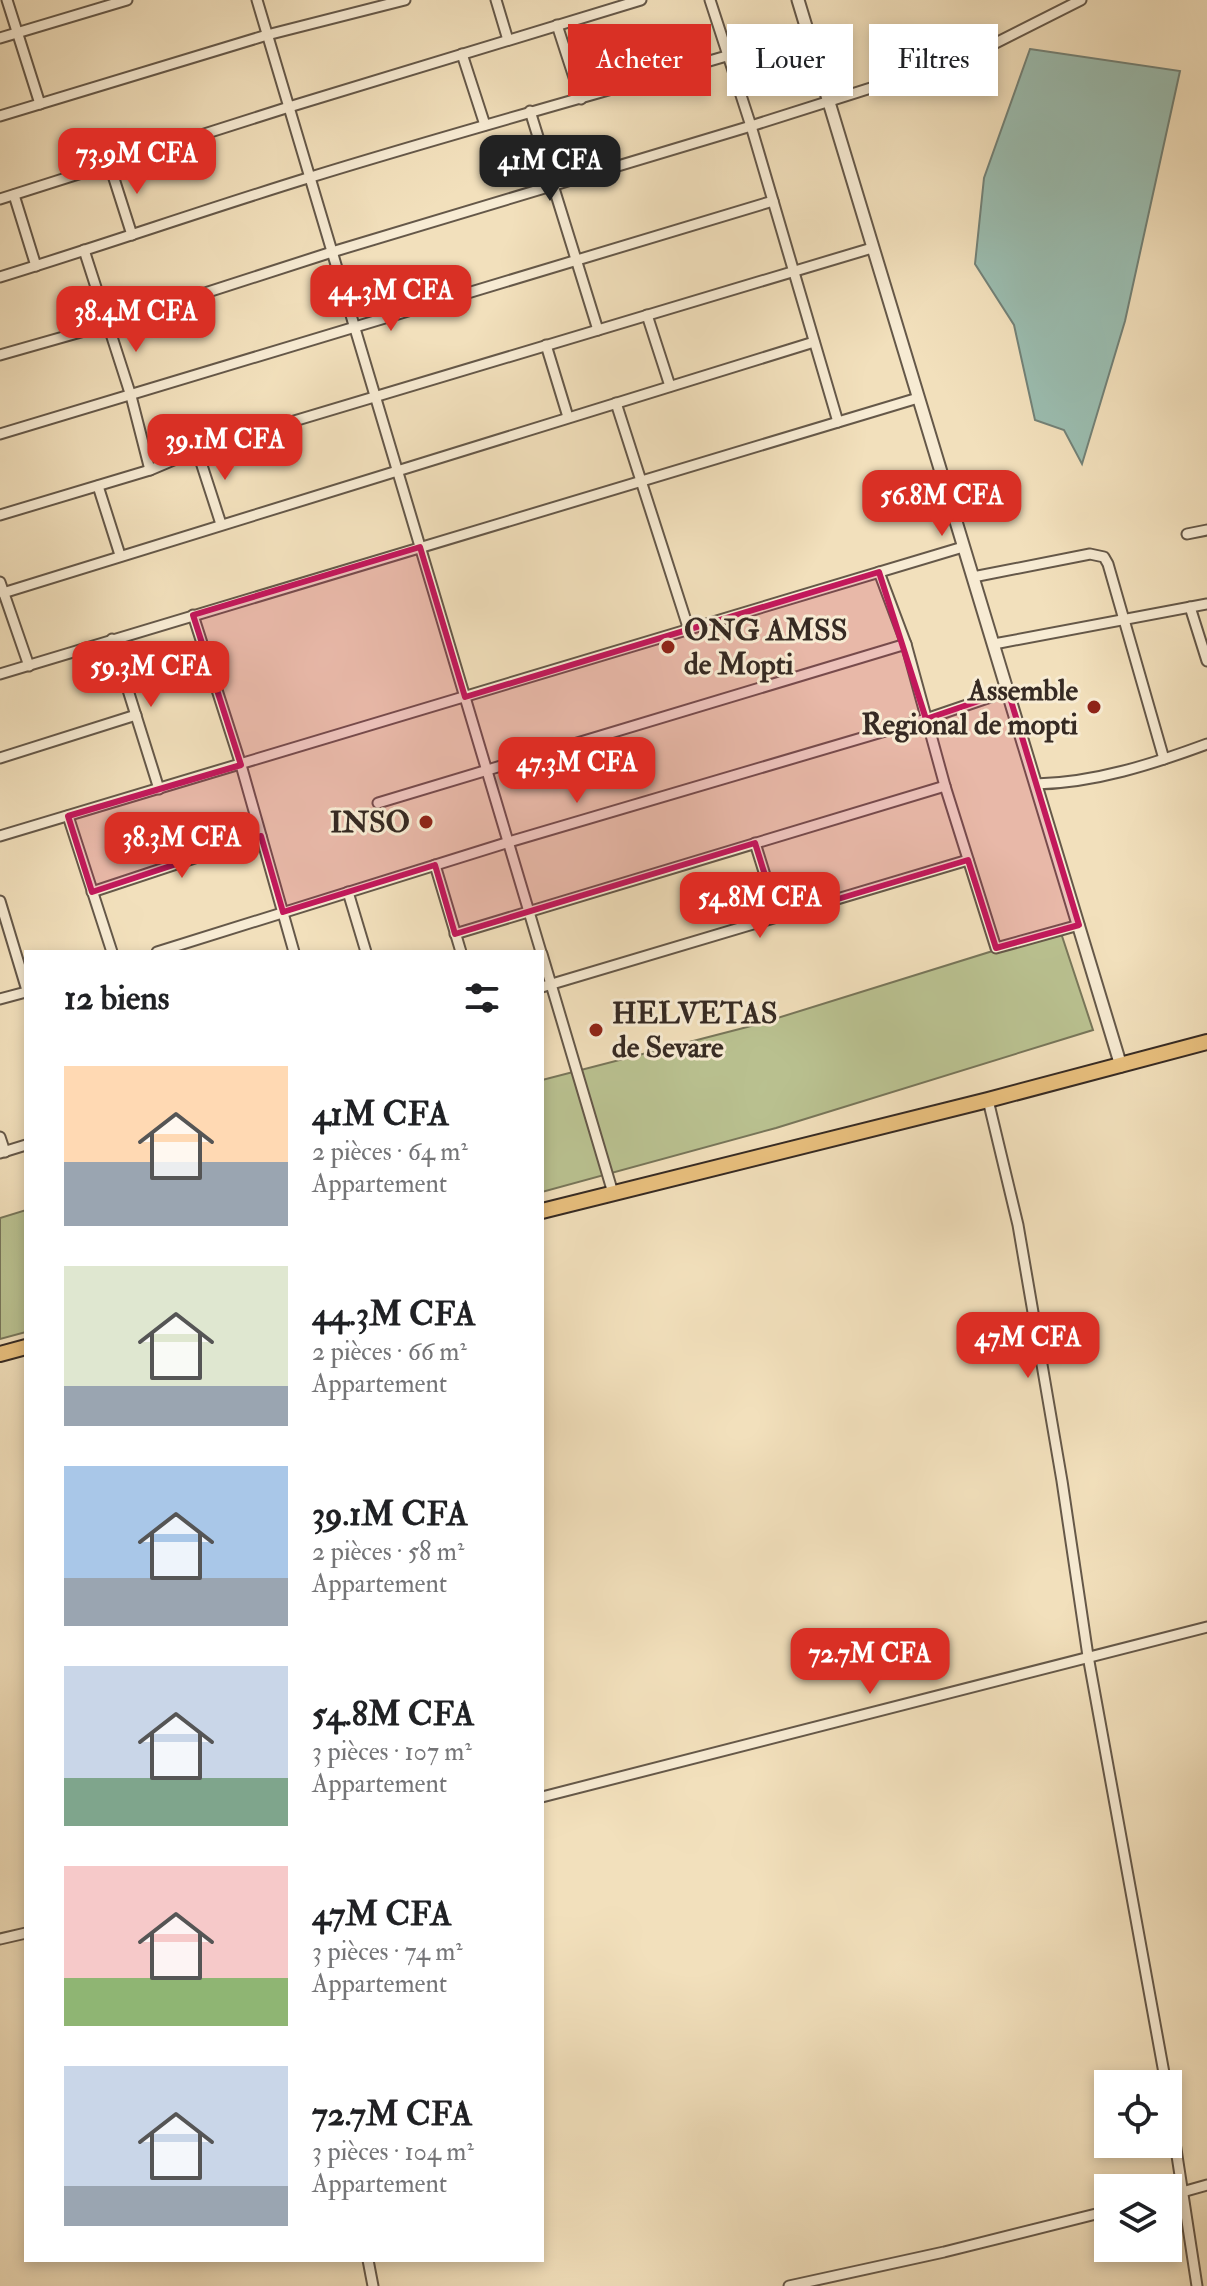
<!DOCTYPE html>
<html lang="fr">
<meta charset="utf-8">
<style>
:root{--surface:#fff;--page:#f6f6f6;--text:#202124;--muted:#757577;--accent:#d93025}
body{margin:0;font-family:"IM FELL Double Pica",serif;background:var(--page);color:var(--text);height:100vh;display:flex;flex-direction:column;font-size:30px;white-space:nowrap}
*{box-sizing:border-box;margin:0}
p{font-size:26px;color:var(--muted)}
.icon{flex:none;width:44px;height:44px;fill:none;stroke:currentColor;stroke-width:2;stroke-linecap:round;stroke-linejoin:round}
.map{position:relative;flex:1;overflow:hidden}
.side{position:absolute;left:24px;top:950px;width:520px;height:1312px;display:flex;flex-direction:column;background:var(--surface);border-radius:0px;box-shadow:0 4px 12px #0003}
.side>*{flex:none}
.guide{position:absolute;left:568px;top:24px;width:518px;height:72px;display:flex;gap:16px}
.buttons{position:absolute;left:1094px;top:2070px;display:grid;gap:16px}
.buttons a{display:grid;place-items:center;width:88px;height:88px;border-radius:0px;background:var(--surface);box-shadow:0 4px 12px #0003;font-size:40px}
.price{position:absolute;translate:-50% -68px;padding:0 18px;border-radius:16px;background:var(--accent);color:#fff;font-size:26px;line-height:52px;filter:drop-shadow(0 2px 4px #0008)}
.price::after{content:'';position:absolute;left:50%;top:48px;width:24px;height:18px;margin-left:-12px;background:inherit;clip-path:polygon(0 0,100% 0,50% 100%)}
.price.on{background:#222;color:#fff}
ul{padding:0;list-style:none}
li{display:flex;align-items:center;gap:24px;height:200px;padding:0 40px}
li span{display:grid;place-items:center;flex:none;width:224px;height:160px;border-radius:0px;color:#555}
li>.icon{margin-inline-start:auto}
span .icon{width:96px;height:96px;fill:#fffc;stroke-width:1}
li b{font-size:34px}
h2{display:flex;justify-content:space-between;align-items:center;height:96px;padding:0 40px;font-size:34px}
.pill{padding:0 28px;border-radius:0px;background:var(--surface);box-shadow:0 4px 12px #0003;font-size:28px;line-height:72px}
.pill.on{background:var(--accent);color:#fff}
.map>svg:first-child{display:block}
.green{fill:#bac291;stroke:#78765a;stroke-width:2}
.water{fill:#9bbdb0;stroke:#738278;stroke-width:2}
.lines{fill:none;stroke-linecap:round;stroke-linejoin:round}
.minor-casing{stroke:#655849;stroke-width:13}
.tertiary-casing{stroke:#655849;stroke-width:15}
.primary-casing{stroke:#362a23;stroke-width:18}
.minor{stroke:#f7ebd3;stroke-width:9}
.tertiary{stroke:#f7ebd3;stroke-width:11}
.primary{stroke:#e9c07e;stroke-width:14}
.marked{fill:#c2185b;fill-opacity:0.2;stroke:#c2185b;stroke-width:6;stroke-linejoin:round}
.poi-dot{fill:#8f2418;stroke:#f7ebd3;stroke-width:3}
.labels{text-anchor:middle;stroke-width:6;stroke-linejoin:round;paint-order:stroke}
.poi-label{font-size:30px;font-weight:bold;fill:#362a23;stroke:#f7ebd3;text-anchor:start}
</style>
<div class="map">
<svg width="1207" height="2286" viewBox="0 0 1207 2286">
<rect width="100%" height="100%" fill="#f2e0bc"/>
<filter id="stains"><feTurbulence type="fractalNoise" baseFrequency=".0025" numOctaves="4"/><feColorMatrix values="0 0 0 0 .2 0 0 0 0 .09 0 0 0 0 .02 0 0 0 .5 -.17"/></filter>
<radialGradient id="worn" r=".72"><stop offset=".6" stop-color="#630" stop-opacity="0"/><stop offset="1" stop-color="#630" stop-opacity=".3"/></radialGradient>
<g class="green">
<path d="M1060,930L1093,1030L776,1128L542,1192V1080L755,1025Z"/>
<path d="M26,1210V1332L0,1339V1218Z"/>
</g>
<path class="water" d="M1030,49L1180,71L1125,321L1082,464L1064,430L1035,420L1014,325L975,264L984,178Z"/>
<g class="lines">
<defs>
<g id="minor">
<path d="M7,0L40,104"/>
<path d="M257,0L541,952"/>
<path d="M496,0L508,40"/>
<path d="M710,0L751,126L838,422"/>
<path d="M557,25L581,99"/>
<path d="M0,38L127,0"/>
<path d="M462,54L485,125"/>
<path d="M530,111L598,330"/>
<path d="M0,116L267,35L405,0"/>
<path d="M110,166L132,235"/>
<path d="M14,195L36,266"/>
<path d="M0,199L289,107L641,0"/>
<path d="M84,250L131,396L150,470"/>
<path d="M0,277C104,245 207,209 311,177C450,134 590,96 730,55"/>
<path d="M647,315L670,386"/>
<path d="M546,345L568,417"/>
<path d="M0,355L109,324L332,252L751,126L937,67L970,56L1081,0"/>
<path d="M616,403L689,630"/>
<path d="M0,434L773,201"/>
<path d="M197,450L221,524"/>
<path d="M98,486L120,555"/>
<path d="M0,515L150,470L197,450L872,248"/>
<path d="M1187,534L1207,530"/>
<path d="M879,572L906,644L945,786L996,948L1079,925"/>
<path d="M973,577L1090,554L1104,557L1108,564L1164,759"/>
<path d="M0,582L29,666"/>
<path d="M3,593L814,342"/>
<path d="M1190,607L1207,661"/>
<path d="M193,615L241,765L294,952"/>
<path d="M112,639L159,789"/>
<path d="M994,644L1207,604"/>
<path d="M0,674L918,398"/>
<path d="M0,758L136,715"/>
<path d="M1036,784C1094,783 1153,764 1207,744"/>
<path d="M378,803L906,644"/>
<path d="M68,816L112,952"/>
<path d="M0,836L963,547"/>
<path d="M755,843L778,917"/>
<path d="M435,865L461,952"/>
<path d="M92,892L261,836"/>
<path d="M348,892L366,952"/>
<path d="M0,901L26,987"/>
<path d="M455,934L945,786"/>
<path d="M157,952L509,842L926,719L1008,691"/>
<path d="M542,954L613,1193"/>
<path d="M542,987L968,860"/>
<path d="M0,999L26,992"/>
<path d="M988,1100L1018,1225L1062,1481L1088,1656L1166,2084"/>
<path d="M0,1137L5,1152"/>
<path d="M0,1153L26,1145"/>
<path d="M542,1797L1207,1627"/>
<path d="M0,1939L26,1933"/>
<path d="M1168,2097L1197,2286"/>
<path d="M1168,2196L1207,2185"/>
<path d="M368,2260L373,2286"/>
<path d="M789,2286L944,2252L1108,2211"/>
</g>
<path id="tertiary" d="M798,0L1121,1066"/>
<g id="primary">
<path d="M542,1211L988,1100L1207,1042"/>
<path d="M0,1354L26,1347"/>
</g>
</defs>
<use href="#minor" class="minor-casing"/>
<use href="#tertiary" class="tertiary-casing"/>
<use href="#primary" class="primary-casing"/>
<use href="#minor" class="minor"/>
<use href="#tertiary" class="tertiary"/>
<use href="#primary" class="primary"/>
</g>
<path class="marked" d="M420,547L465,697L879,572L926,719L1008,691L1079,925L996,948L968,860L778,917L755,843L455,934L435,865L283,912L261,836L92,892L68,816L241,765L193,615Z"/>
<g class="poi-dot">
<circle cx="668" cy="647" r="8"/>
<circle cx="1094" cy="707" r="8"/>
<circle cx="426" cy="822" r="8"/>
<circle cx="596" cy="1030" r="8"/>
</g>
<g class="labels">
<g class="poi-label">
<text x="684" y="640">ONG AMSS<tspan x="684" dy="34">de Mopti</tspan></text>
<text x="1078" y="700" text-anchor="end">Assemble<tspan x="1078" dy="34">Regional de mopti</tspan></text>
<text x="410" y="832" text-anchor="end">INSO</text>
<text x="612" y="1023">HELVETAS<tspan x="612" dy="34">de Sevare</tspan></text>
</g>
</g>
<rect width="100%" height="100%" filter="url(#stains)"/>
<rect width="100%" height="100%" fill="url(#worn)"/>
</svg>
<div class="buttons">
<a><svg class="icon" aria-label="locate" viewBox="0 0 24 24"><circle cx="12" cy="12" r="6"/><path d="M12 2v4M12 18v4M2 12h4M18 12h4"/></svg></a>
<a><svg class="icon" aria-label="layers" viewBox="0 0 24 24"><path d="M12 4l9 5-9 5-9-5zM3 14l9 5 9-5"/></svg></a>
</div>
<b class="price" style="left:137px;top:196px">73.9M CFA</b>
<b class="price on" style="left:550px;top:203px">41M CFA</b>
<b class="price" style="left:391px;top:333px">44.3M CFA</b>
<b class="price" style="left:136px;top:354px">38.4M CFA</b>
<b class="price" style="left:225px;top:482px">39.1M CFA</b>
<b class="price" style="left:942px;top:538px">56.8M CFA</b>
<b class="price" style="left:151px;top:709px">59.3M CFA</b>
<b class="price" style="left:577px;top:805px">47.3M CFA</b>
<b class="price" style="left:182px;top:880px">38.3M CFA</b>
<b class="price" style="left:760px;top:940px">54.8M CFA</b>
<b class="price" style="left:1028px;top:1380px">47M CFA</b>
<b class="price" style="left:870px;top:1696px">72.7M CFA</b>
<div class="guide">
<a class="pill on">Acheter</a>
<a class="pill">Louer</a>
<a class="pill">Filtres</a>
</div>
<section class="side">
<h2>12 biens<svg class="icon" aria-label="filters" viewBox="0 0 24 24"><path d="M4 7h16M4 17h16"/><circle cx="9" cy="7" r="2"/><circle cx="15" cy="17" r="2"/></svg></h2>
<ul>
<li><span style="background:linear-gradient(#ffd9b3 60%,#9aa5b1 0)"><svg class="icon" aria-label="home" viewBox="0 0 24 24"><path d="M3 11l9-7 9 7M6 9v11h12V9"/></svg></span><div><b>41M CFA</b><p>2 pièces · 64 m²</p><p>Appartement</p></div></li>
<li><span style="background:linear-gradient(#dfe7d0 75%,#9aa5b1 0)"><svg class="icon" aria-label="home" viewBox="0 0 24 24"><path d="M3 11l9-7 9 7M6 9v11h12V9"/></svg></span><div><b>44.3M CFA</b><p>2 pièces · 66 m²</p><p>Appartement</p></div></li>
<li><span style="background:linear-gradient(#a9c7e8 70%,#9aa5b1 0)"><svg class="icon" aria-label="home" viewBox="0 0 24 24"><path d="M3 11l9-7 9 7M6 9v11h12V9"/></svg></span><div><b>39.1M CFA</b><p>2 pièces · 58 m²</p><p>Appartement</p></div></li>
<li><span style="background:linear-gradient(#c9d6e8 70%,#7fa58c 0)"><svg class="icon" aria-label="home" viewBox="0 0 24 24"><path d="M3 11l9-7 9 7M6 9v11h12V9"/></svg></span><div><b>54.8M CFA</b><p>3 pièces · 107 m²</p><p>Appartement</p></div></li>
<li><span style="background:linear-gradient(#f6c9c9 70%,#8fb573 0)"><svg class="icon" aria-label="home" viewBox="0 0 24 24"><path d="M3 11l9-7 9 7M6 9v11h12V9"/></svg></span><div><b>47M CFA</b><p>3 pièces · 74 m²</p><p>Appartement</p></div></li>
<li><span style="background:linear-gradient(#c9d6e8 75%,#9aa5b1 0)"><svg class="icon" aria-label="home" viewBox="0 0 24 24"><path d="M3 11l9-7 9 7M6 9v11h12V9"/></svg></span><div><b>72.7M CFA</b><p>3 pièces · 104 m²</p><p>Appartement</p></div></li>
</ul>
</section>
</div>
